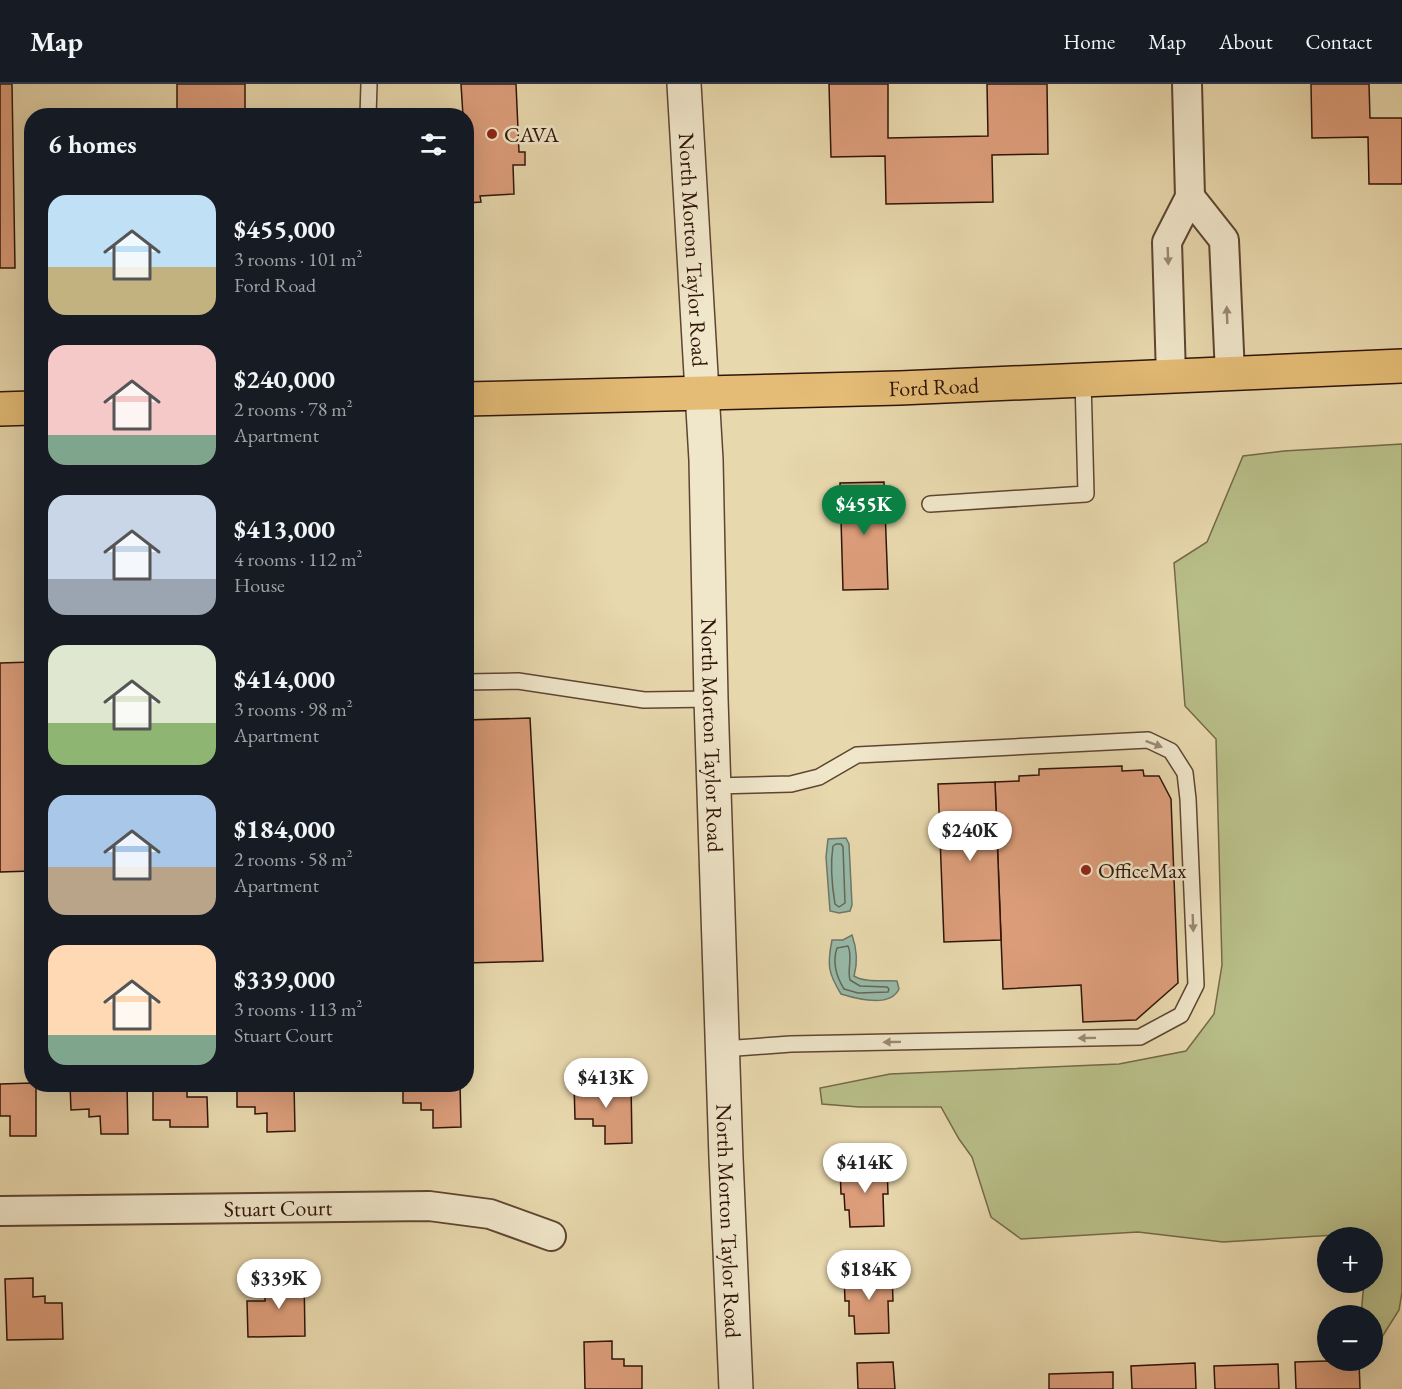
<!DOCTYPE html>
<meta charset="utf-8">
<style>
:root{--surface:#171b24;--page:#20242c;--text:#f1f3f6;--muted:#9ea1a6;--line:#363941;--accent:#0b8043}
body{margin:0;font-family:"EB Garamond",serif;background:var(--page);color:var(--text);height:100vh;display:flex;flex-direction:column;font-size:22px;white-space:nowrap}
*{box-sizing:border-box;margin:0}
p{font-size:20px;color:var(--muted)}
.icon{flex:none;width:33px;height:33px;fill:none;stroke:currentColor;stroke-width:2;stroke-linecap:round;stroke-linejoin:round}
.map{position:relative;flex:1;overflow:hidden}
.details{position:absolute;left:24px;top:24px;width:450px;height:984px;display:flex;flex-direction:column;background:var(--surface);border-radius:24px;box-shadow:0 6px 24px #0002}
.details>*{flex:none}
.buttons{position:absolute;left:1317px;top:1143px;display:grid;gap:12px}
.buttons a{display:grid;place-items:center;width:66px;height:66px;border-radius:50%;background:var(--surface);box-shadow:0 6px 24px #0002;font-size:30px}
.price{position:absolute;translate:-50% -51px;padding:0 14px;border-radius:21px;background:#fff;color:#222;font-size:20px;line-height:39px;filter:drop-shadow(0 2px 3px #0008)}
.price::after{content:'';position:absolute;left:50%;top:36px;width:18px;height:14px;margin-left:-9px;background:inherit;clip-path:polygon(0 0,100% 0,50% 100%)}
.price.on{background:var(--accent);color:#fff}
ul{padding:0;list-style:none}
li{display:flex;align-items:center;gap:18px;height:150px;padding:0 24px}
li span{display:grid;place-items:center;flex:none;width:168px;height:120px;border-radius:18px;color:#555}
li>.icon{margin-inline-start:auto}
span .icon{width:72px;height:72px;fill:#fffc;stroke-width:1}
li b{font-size:26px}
h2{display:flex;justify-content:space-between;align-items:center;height:72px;padding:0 24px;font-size:26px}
header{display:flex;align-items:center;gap:36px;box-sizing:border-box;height:84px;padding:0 30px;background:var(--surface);border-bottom:2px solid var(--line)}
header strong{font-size:28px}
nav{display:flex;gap:33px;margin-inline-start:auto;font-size:21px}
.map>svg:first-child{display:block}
.green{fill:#b8be88;stroke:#746948;stroke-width:1.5}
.water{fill:#97baa9;stroke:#6e7869;stroke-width:1.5}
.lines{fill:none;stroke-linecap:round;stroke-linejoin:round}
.shore{stroke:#646759;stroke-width:1.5}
.building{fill:#dd9e7b;stroke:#301409;stroke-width:1.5}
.service-casing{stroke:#5e4532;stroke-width:18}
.minor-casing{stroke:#5e4532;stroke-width:32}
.tertiary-casing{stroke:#5e4532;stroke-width:36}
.primary-casing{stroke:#301409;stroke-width:36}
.service{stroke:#f0e6ca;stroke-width:15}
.minor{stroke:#f0e6ca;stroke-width:28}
.tertiary{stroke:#f0e6ca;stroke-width:33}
.primary{stroke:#e4bc76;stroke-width:33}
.oneway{fill:#9a8873}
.poi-dot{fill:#8f2418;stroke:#f0e6ca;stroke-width:2}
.labels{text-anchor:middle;stroke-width:5;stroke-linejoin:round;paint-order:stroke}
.poi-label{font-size:22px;fill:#301409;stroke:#f0e6ca;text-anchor:start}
.street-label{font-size:22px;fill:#301409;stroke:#f0e6ca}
</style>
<header>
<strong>Map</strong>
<nav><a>Home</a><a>Map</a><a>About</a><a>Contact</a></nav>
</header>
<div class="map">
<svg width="1402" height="1305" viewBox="0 0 1402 1305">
<rect width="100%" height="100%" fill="#e8d8ad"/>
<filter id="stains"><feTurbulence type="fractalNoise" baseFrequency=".00333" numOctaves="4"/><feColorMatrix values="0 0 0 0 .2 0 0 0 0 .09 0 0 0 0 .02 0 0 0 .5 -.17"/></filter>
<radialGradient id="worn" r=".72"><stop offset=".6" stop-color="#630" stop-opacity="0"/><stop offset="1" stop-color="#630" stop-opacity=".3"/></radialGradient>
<path class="green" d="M1402,360V1208L1399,1226L1382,1253L1373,1245L1372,1232L1361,1231L1364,1199L1372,1198V1154L1368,1153V1149L1223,1158L1138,1148L1021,1155L991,1133L972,1073L959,1055L941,1023H859L822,1020L820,1004L890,990L1119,980L1186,967L1214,930L1222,881L1216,655L1185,622L1174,479L1207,458L1243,372L1284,367Z"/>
<g class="water">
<path d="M846,754L849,760L852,821L850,827L839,829L830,827L826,773L828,755Z"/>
<path d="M852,851C857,865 858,878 854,892C865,899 884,896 897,897L899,905C890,924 857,915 841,910C828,889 827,881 832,856H843Z"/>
</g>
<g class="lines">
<g class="shore">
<path d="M836,760H841L843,763L845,819L839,823L835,820C832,802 830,781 833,762Z"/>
<path d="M848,862C853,873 847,885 850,896L860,902L887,903L889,905L888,908L858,909L844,905C836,892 832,879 837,864Z"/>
</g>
</g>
<g class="building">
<path d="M0,0H12L15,184H0Z"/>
<rect x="177" y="0" width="68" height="32"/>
<path d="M461,0H516L519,68H525V81H513L514,110L480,112L481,118L467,119L466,32H463Z"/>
<path d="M829,0H888V54L988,52L987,0H1047L1048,70L992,71L993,118L886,120L885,72L831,73Z"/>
<path d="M1311,0H1369L1370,34H1402V100H1369L1368,53L1312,54Z"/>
<path d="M884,398L888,505L843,506L840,399Z"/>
<path d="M32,578V787L0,788V579Z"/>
<path d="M530,634L543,877L467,879L466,636Z"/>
<path d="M1122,682V687L1143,686L1144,692H1159L1171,715L1178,899L1136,936L1083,938L1081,901L1003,905L995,698L1019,697V692L1039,691V685Z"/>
<path d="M995,698L1001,856L944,858L938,700Z"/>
<path d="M631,998L632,1059L605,1060V1042H593V1035H575L574,999Z"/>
<path d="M32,999L36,1000V1052H10V1032H0V1000Z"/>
<path d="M70,1000H127L128,1050H101L100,1032L89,1033V1025L71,1026Z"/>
<path d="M237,1000H294L295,1047L267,1048V1029L255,1030V1023H237Z"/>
<path d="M403,1000H460L461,1043L433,1044V1026H421V1019H403Z"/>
<path d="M153,1003H187V1013H207L208,1043H170V1036H153Z"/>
<path d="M887,1081L888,1110H883L884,1142L850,1143L849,1126H845L844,1110H841L840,1083Z"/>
<path d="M892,1188L893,1217H888L889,1249L855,1250L854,1232H849V1217H845L844,1190Z"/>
<path d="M276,1191H304L305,1252L248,1253L247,1217H265V1210H277Z"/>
<path d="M33,1194V1213L45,1212V1219H62L63,1255L7,1256L5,1195Z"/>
<path d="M612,1257V1275H624V1282H642V1305H585L584,1258Z"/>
<path d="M1359,1276L1360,1305H1296L1295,1278Z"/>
<path d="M893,1278L895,1305H858L857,1279Z"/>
<path d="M1195,1279L1196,1305H1132L1131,1282Z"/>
<path d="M1278,1280L1279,1305H1215L1214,1282Z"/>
<path d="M1113,1288V1305H1049V1290Z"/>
</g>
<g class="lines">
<defs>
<g id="service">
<path d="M368,32L369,0"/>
<path d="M930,420L1086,410L1083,296"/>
<path d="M466,598L518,597L644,616L711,615"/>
<path d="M714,702L791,700L819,693L857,671L1148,656L1171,667L1185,689L1188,715L1196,901L1181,931L1140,953L791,960L723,965"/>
</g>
<g id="minor">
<path d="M1187,0L1190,113"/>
<path d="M1171,292L1167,158L1190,113L1224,156L1230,290"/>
<path id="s1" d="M0,1127L429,1122L490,1130L551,1152"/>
</g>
<g id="tertiary">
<path id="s2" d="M684,0L706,376L711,615L726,1074L736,1305"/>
</g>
<g id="primary">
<path id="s3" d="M466,315L900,304L1402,282"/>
<path d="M0,325L32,324"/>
</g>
</defs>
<use href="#service" class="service-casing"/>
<use href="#minor" class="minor-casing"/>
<use href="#tertiary" class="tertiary-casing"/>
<use href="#primary" class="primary-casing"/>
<use href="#service" class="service"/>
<use href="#minor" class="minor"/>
<use href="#tertiary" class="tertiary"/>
<use href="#primary" class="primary"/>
</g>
<defs><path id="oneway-solid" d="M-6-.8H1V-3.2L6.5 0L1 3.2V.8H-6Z" transform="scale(1.5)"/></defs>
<g class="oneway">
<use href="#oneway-solid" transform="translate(1168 172) rotate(88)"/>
<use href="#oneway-solid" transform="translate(1227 231) rotate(-92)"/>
<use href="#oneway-solid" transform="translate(1154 660) rotate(21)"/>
<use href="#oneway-solid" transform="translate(1193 839) rotate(88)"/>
<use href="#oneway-solid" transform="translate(1087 954) rotate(179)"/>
<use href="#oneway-solid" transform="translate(892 958) rotate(179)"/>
</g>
<g class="poi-dot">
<circle cx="492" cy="50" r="6"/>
<circle cx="1086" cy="786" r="6"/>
</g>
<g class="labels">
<g class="poi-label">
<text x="504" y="58">CAVA</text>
<text x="1098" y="794">OfficeMax</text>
</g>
<g class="street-label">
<text dy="8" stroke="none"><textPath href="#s2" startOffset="166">North Morton Taylor Road</textPath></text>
<text dy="8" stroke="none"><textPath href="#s3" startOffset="468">Ford Road</textPath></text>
<text dy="8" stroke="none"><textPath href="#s2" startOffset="652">North Morton Taylor Road</textPath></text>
<text dy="8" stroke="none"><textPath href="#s1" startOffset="278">Stuart Court</textPath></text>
<text dy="8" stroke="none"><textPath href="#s2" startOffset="1138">North Morton Taylor Road</textPath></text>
</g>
</g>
<rect width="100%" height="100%" filter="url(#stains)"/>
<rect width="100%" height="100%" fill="url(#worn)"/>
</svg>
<div class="buttons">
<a>+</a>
<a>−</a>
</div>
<b class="price on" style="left:864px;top:452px">$455K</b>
<b class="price" style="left:970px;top:778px">$240K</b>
<b class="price" style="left:606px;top:1025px">$413K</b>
<b class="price" style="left:865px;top:1110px">$414K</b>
<b class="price" style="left:869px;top:1217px">$184K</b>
<b class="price" style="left:279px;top:1226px">$339K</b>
<section class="details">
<h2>6 homes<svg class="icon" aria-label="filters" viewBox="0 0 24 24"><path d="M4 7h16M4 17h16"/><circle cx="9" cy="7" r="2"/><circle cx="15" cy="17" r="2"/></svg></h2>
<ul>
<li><span style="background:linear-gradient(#bfe0f5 60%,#c2b280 0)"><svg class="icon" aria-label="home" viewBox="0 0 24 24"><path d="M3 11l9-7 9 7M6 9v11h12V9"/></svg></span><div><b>$455,000</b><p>3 rooms · 101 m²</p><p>Ford Road</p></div></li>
<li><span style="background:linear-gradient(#f6c9c9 75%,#7fa58c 0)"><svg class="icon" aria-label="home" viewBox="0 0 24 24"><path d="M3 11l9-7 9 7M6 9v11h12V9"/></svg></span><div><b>$240,000</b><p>2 rooms · 78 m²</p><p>Apartment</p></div></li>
<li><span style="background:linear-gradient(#c9d6e8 70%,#9aa5b1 0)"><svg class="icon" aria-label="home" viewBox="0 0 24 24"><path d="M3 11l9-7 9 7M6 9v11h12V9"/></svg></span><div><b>$413,000</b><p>4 rooms · 112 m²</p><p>House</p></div></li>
<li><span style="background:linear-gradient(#dfe7d0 65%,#8fb573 0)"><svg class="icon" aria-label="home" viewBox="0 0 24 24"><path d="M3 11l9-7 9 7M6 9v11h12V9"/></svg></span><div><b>$414,000</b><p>3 rooms · 98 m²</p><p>Apartment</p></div></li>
<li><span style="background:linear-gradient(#a9c7e8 60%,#b9a48a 0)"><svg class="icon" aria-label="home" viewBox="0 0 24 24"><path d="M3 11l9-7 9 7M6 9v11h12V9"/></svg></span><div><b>$184,000</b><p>2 rooms · 58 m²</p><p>Apartment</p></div></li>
<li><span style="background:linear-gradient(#ffd9b3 75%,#7fa58c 0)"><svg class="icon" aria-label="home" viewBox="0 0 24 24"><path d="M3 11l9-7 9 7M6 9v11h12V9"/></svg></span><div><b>$339,000</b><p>3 rooms · 113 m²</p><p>Stuart Court</p></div></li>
</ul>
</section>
</div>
